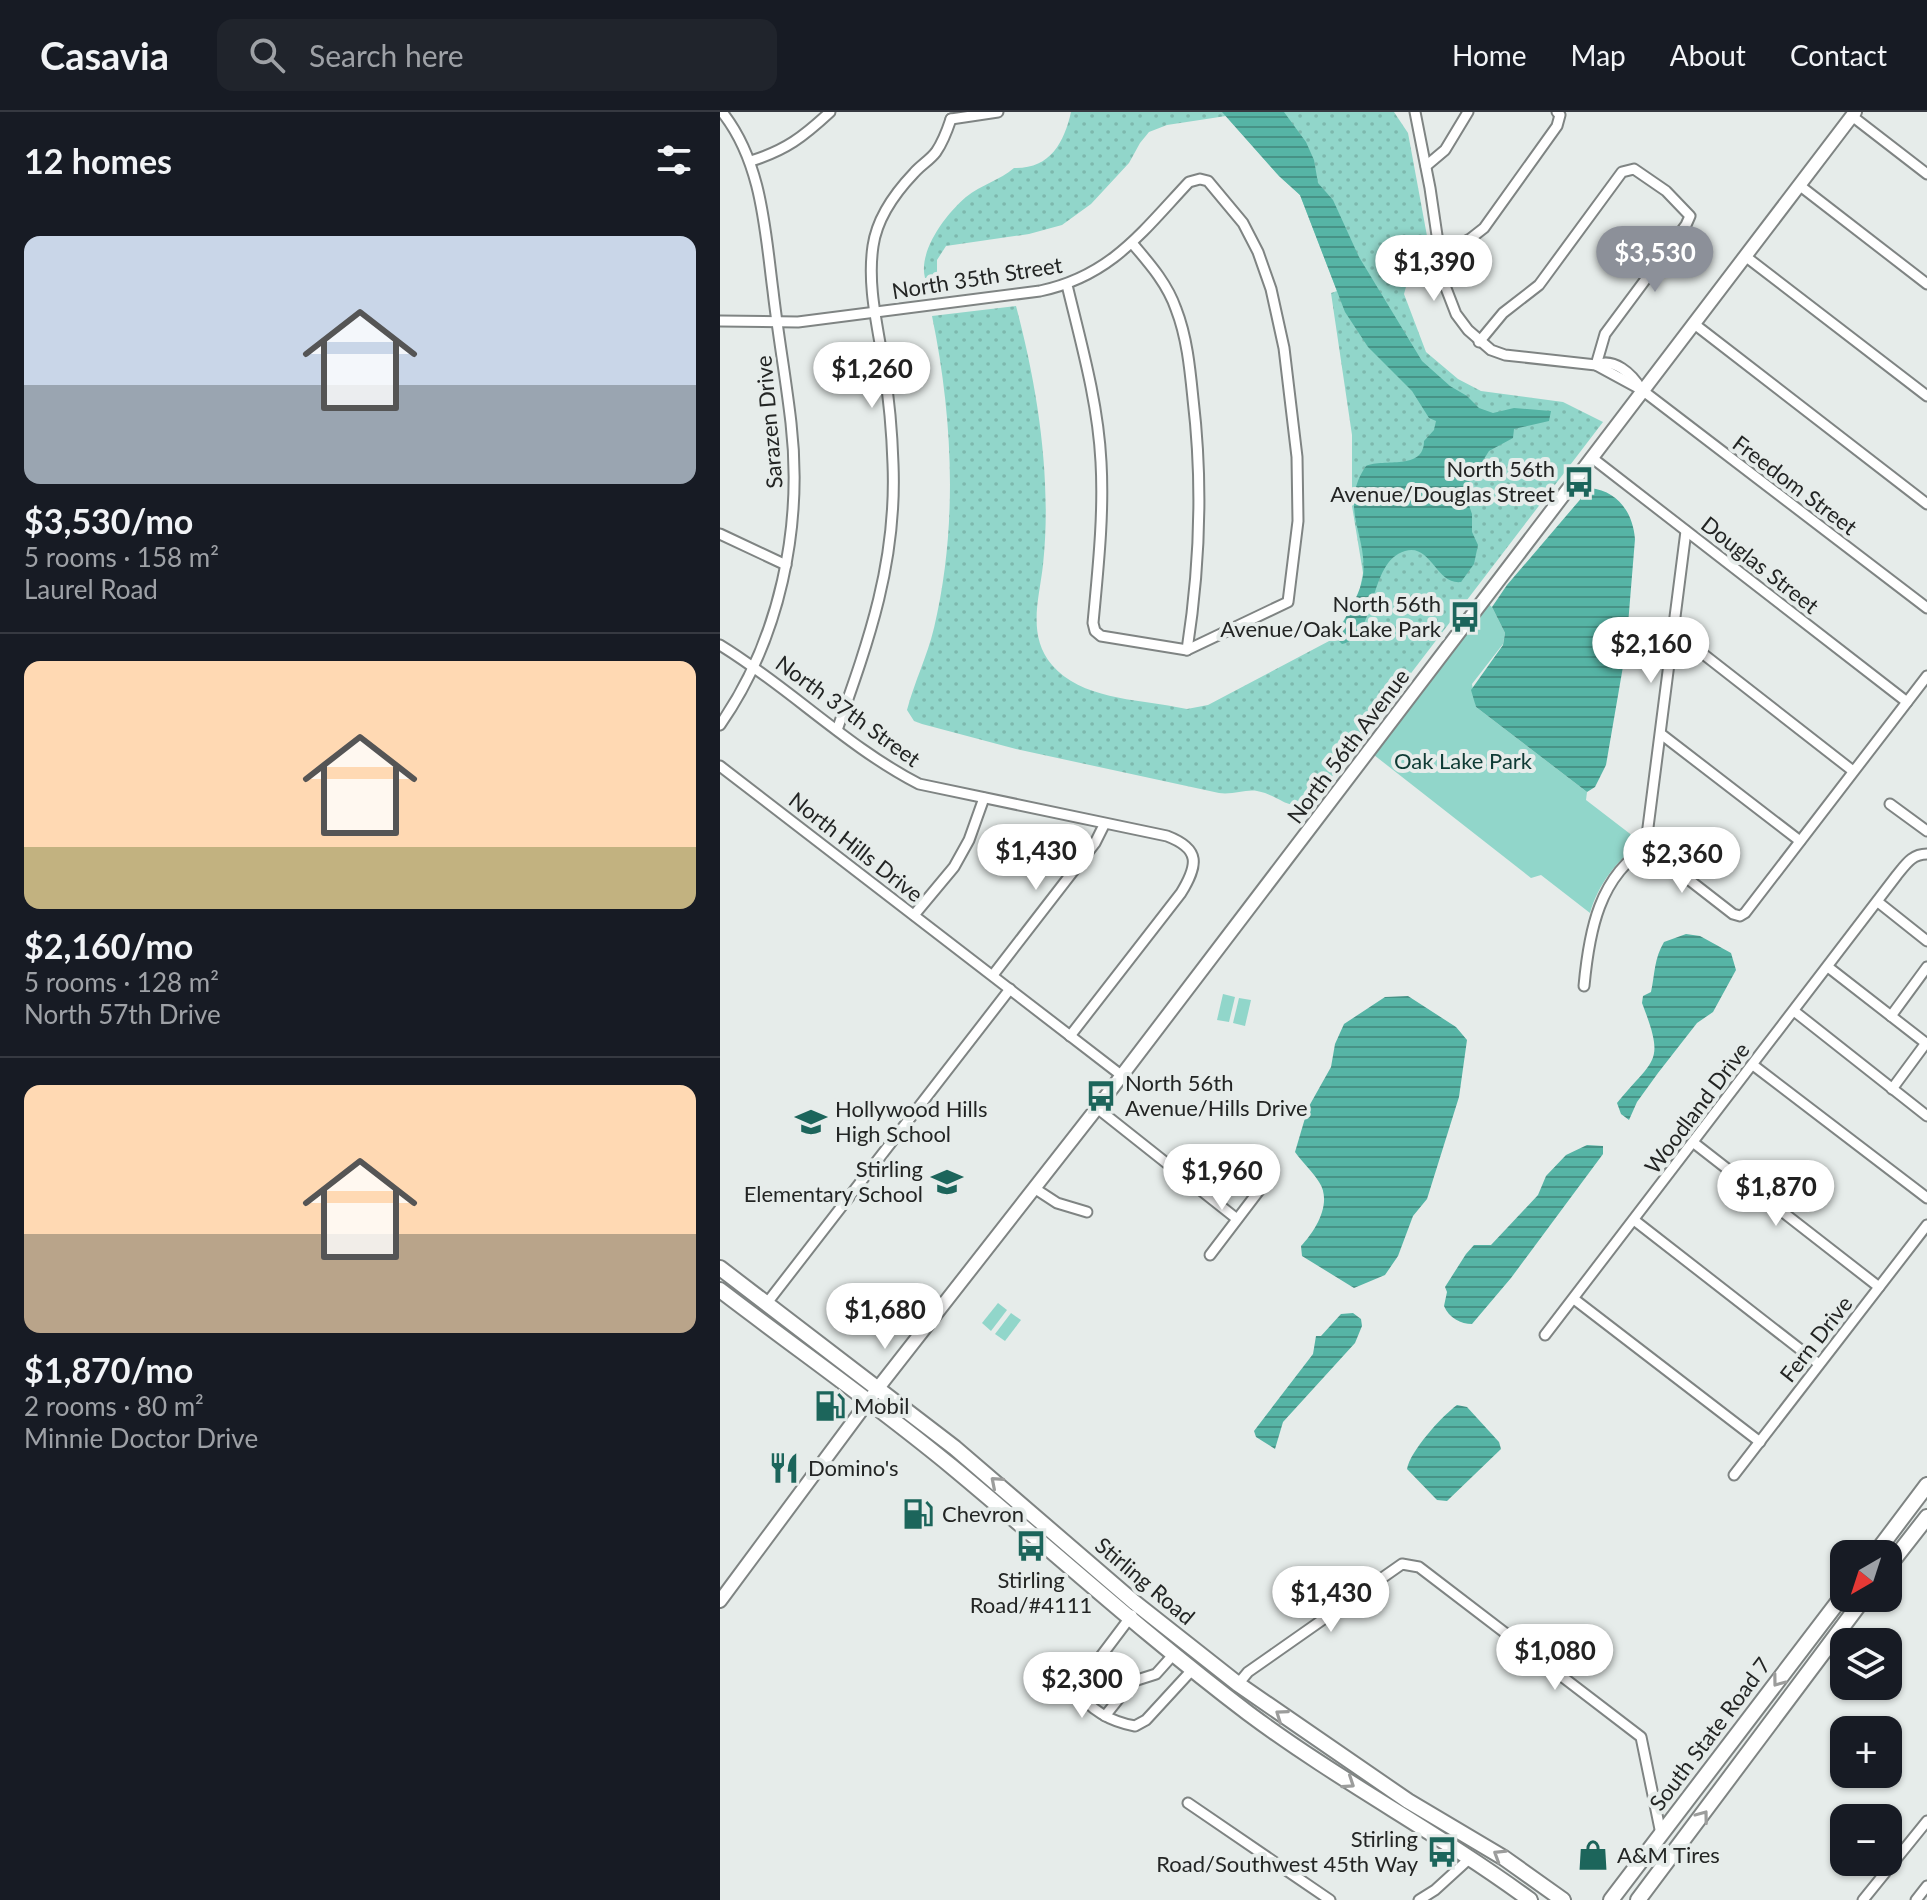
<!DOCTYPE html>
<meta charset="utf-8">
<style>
:root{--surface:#171b24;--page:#20242c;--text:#f1f3f6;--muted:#9ea1a6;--line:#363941;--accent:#8c9099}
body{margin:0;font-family:Lato,sans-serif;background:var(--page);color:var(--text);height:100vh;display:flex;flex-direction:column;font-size:30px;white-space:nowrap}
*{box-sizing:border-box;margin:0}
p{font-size:26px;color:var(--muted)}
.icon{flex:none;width:44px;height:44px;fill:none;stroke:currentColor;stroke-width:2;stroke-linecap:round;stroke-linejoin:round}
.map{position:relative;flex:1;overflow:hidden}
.details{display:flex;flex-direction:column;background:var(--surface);width:720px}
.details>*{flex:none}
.needle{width:52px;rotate:219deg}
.tools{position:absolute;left:1110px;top:1428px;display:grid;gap:16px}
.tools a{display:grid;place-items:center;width:72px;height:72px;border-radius:16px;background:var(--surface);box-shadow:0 2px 6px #0004;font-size:40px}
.price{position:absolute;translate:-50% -68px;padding:0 18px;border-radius:28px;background:#fff;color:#222;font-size:26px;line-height:52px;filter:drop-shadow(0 2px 4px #0008)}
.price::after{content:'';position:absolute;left:50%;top:48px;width:24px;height:18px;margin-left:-12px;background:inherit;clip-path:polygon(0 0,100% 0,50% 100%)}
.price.on{background:var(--accent);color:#fff}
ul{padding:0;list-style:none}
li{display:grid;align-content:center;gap:16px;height:424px;padding:0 24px}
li+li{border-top:2px solid var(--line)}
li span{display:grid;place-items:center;height:248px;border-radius:16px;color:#555}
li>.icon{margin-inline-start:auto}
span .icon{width:144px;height:144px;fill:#fffc;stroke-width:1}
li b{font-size:34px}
h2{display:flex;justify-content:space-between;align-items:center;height:96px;padding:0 24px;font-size:34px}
header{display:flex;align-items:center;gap:48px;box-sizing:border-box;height:112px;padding:0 40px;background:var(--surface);border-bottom:2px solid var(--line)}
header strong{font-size:38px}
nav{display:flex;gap:44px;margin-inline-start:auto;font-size:28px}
.search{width:560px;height:72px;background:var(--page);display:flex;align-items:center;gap:20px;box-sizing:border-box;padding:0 28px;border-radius:16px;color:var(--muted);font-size:30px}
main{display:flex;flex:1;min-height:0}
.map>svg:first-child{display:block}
.grass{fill:url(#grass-dots)}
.park{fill:#91d6ca}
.water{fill:url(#water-rules)}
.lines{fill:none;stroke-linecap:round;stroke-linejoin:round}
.street-casing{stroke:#7f8483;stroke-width:13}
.secondary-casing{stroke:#7f8483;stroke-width:16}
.primary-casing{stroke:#7f8483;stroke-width:18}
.street{stroke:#fff;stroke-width:9}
.secondary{stroke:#fff;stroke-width:12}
.primary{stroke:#fff;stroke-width:14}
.oneway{stroke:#9c9d9c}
.labels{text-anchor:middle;stroke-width:8;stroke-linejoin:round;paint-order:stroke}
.street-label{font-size:22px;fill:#232524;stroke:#e6ecea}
.poi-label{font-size:22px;fill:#232524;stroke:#e6ecea;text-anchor:start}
.park-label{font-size:22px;fill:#0f3b35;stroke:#e6ecea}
</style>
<header>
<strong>Casavia</strong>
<div class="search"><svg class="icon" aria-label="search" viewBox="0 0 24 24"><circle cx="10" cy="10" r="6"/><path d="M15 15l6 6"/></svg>Search here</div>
<nav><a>Home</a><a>Map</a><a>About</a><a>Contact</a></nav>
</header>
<main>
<section class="details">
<h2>12 homes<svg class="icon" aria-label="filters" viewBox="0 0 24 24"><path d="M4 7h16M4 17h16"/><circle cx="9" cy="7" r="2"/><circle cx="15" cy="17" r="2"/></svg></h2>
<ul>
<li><span style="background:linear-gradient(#c9d6e8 60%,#9aa5b1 0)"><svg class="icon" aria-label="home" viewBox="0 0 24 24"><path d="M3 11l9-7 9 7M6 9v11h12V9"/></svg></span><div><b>$3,530/mo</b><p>5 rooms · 158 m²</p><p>Laurel Road</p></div></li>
<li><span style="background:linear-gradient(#ffd9b3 75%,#c2b280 0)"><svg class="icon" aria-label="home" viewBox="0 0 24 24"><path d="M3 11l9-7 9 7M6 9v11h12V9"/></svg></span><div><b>$2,160/mo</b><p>5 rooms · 128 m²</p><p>North 57th Drive</p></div></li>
<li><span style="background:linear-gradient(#ffd9b3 60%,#b9a48a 0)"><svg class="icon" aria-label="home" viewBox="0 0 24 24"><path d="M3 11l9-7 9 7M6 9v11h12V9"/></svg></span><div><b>$1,870/mo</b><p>2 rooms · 80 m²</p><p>Minnie Doctor Drive</p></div></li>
</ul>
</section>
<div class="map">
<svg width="1207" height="1788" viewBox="0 0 1207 1788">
<defs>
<pattern id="grass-dots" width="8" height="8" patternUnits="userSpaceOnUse" patternTransform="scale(2)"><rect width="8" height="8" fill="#91d6ca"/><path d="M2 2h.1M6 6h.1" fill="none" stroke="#7db8ad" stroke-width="1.8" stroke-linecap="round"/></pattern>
<pattern id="water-rules" width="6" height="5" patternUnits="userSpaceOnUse" patternTransform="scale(2)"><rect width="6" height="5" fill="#56b4a5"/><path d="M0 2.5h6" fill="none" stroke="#479286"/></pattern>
</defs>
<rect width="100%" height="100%" fill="#e6ecea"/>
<path class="grass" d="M351,0H674L688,21L707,124V151L691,157L684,182L706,240L738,267L761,279L843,290L883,310L601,679C571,708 565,684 537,679C526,677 513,683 499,681L296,637L202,612L194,609L187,598C194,571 207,545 214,516C238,415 233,305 212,204L296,194C318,277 332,368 323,453C319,488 307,523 332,553C361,587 415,587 456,595L467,597L488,593L611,528L638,486L643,461L632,394V323L611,181L617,179L580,83L559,64L506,4L447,13L429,20L420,31L409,51L371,92L342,113L309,122L226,134L217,148V165L205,166C198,139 226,102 246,85C261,73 280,68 294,56C330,57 344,31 351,0Z"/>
<g class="park">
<path d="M766,490L772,495L785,521L783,532L752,572L756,595L867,680L866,688L922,731C897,747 878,773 870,801L821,763L811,766L654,643L695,584Z"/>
<path d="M503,882L515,885L509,910L497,908Z"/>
<path d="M519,886L531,888L525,914L513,911Z"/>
<path d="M278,1191L287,1198L271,1219L262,1211Z"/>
<path d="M291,1201L301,1208L285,1229L275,1222Z"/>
</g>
<g class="water">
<path d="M502,0H564L586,30L594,48L598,71L613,88L639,145L702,249L730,274L747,284L759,296L773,301L794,296L831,299L829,309L794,317L793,326L769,339L746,375L745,382L752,402V420L758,433L754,452L741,470C716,473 711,431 685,439C647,450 658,525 622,532L618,528C621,506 639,489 643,464C648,423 618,395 646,354C664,346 704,359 704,329L714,318L716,309L709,306L692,279L648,235L625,200L580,83L559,64Z"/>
<path d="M870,376C898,379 913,401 915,427L906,537L886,653L875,675L867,680L756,595L751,578L783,533L785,521L772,495L787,473Z"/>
<path d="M966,822L980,824L1011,841L1016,858L993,900L977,911L938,961L917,990L909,1008L901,1002L897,991C934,945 946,953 922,891L923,884L931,880C935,861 934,847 944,830Z"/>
<path d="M688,884L736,915L747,928L739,985L707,1087L693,1104L678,1144L665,1163L634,1176L582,1144L581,1134C595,1119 613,1091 599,1070C593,1060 582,1050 575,1040L588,996L611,955L615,932L624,912L665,885Z"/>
<path d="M867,1033L883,1034V1042L791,1166L752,1212C741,1212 729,1206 724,1194L727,1180L725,1175L746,1142L754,1133H771L818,1083L826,1064L846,1043Z"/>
<path d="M633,1201L641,1207L642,1214L635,1231L563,1310L555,1337L536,1325L534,1319L593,1242L596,1224H601L621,1202Z"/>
<path d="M737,1293L747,1295L779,1330L781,1337L727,1389L717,1388L687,1357C690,1339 722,1304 737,1293Z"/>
</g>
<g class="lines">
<defs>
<g id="street">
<path d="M695,0L710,76L724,171L736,202L748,218L771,238L785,243L876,253L922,278L1207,496"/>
<path d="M1132,4L1207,62"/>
<path d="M231,7L278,0"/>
<path d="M31,49C66,38 83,25 110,0"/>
<path d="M706,54L725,38L748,0"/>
<path d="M1079,73L1207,172"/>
<path d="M412,131C429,151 447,171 456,197C467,225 470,257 473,287C483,371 480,454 467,538"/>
<path d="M721,142L750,127L764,116L837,14L840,3L837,0"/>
<path d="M1025,144L1207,284"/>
<path d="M0,209L78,210L320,179C391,164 422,120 469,70L480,67L488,69L523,111L538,140L551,177L564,236L577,345L578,409L568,490L467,538L381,524L375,519L373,511C378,457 384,403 381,350C378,290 361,231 347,173"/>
<path d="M973,211L1207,392"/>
<path d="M759,230L783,201L819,173L902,60L914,57L946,79L970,104L966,113L885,222L876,253"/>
<path d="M876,253C894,245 912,262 921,277"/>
<path d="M871,345L1187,590"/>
<path d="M966,419L926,731L932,739L1013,802L1020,804L1025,801L1207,564"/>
<path d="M0,422L66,453"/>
<path d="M955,520L1133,659"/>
<path d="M0,533C69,575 127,635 199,672L447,724C481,737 478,753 461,781L350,924"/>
<path d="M0,613C60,527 83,415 71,311C66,267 58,223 53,179C45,118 42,50 2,0"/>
<path d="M117,618C149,528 177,450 173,352C172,320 169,287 164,255C158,215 147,175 153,134C157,106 175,81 194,61C201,53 210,48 216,40C223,30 227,19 231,7"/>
<path d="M941,622L1080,729"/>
<path d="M0,654L401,963"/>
<path d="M1170,692L1207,719"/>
<path d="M1158,790L1207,829"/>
<path d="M194,803L234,755L249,728L264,686"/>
<path d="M1108,855L1207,932"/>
<path d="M273,863L375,731L384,713"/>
<path d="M864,874C869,820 879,763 929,734"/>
<path d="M1074,899L1207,1004"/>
<path d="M1171,904L1207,855"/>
<path d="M1033,953L1207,1086"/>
<path d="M1172,977L1206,931"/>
<path d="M377,996L517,1107"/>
<path d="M974,1031L1159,1175"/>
<path d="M314,1076L337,1091L367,1100"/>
<path d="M914,1108L1099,1252"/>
<path d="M490,1143L541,1076"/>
<path d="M854,1187L1040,1330"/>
<path d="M47,1191L290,877"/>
<path d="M825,1223L1177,763C1186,752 1192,742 1207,742"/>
<path d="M1014,1363L1207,1113"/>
<path d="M412,1503L357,1576C368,1598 392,1610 415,1614L426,1608L472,1558"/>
<path d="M518,1572L528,1560L548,1546L682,1452L699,1455L921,1625L941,1722"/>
<path d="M385,1604L408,1575L414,1569L436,1562L453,1543"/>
<path d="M468,1691L610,1788"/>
<path d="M699,1788L715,1778L749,1747"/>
<path d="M1143,1788L1207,1709"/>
<path d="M1196,1788L1207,1774"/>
</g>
<path id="secondary" d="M0,1489L158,1276L377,996L1135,0"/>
<g id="primary">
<path d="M0,1156L235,1336L414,1490L518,1572L688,1689L784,1746L843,1788"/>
<path d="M0,1178C77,1237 156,1292 231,1354C330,1436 425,1523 528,1601C619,1669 719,1721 810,1788"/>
<path d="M1155,1442L1207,1373"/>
<path d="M1168,1455L1207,1405"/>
<path d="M891,1788L1124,1482"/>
<path d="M918,1788L1144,1486"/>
</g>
</defs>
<use href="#street" class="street-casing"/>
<use href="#secondary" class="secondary-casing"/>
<use href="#primary" class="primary-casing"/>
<use href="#street" class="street"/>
<use href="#secondary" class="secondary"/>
<use href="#primary" class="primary"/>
</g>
<defs><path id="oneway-chevron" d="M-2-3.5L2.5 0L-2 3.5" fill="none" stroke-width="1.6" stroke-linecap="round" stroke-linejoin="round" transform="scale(2)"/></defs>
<g class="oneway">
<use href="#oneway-chevron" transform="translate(276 1370) rotate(-139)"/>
<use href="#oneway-chevron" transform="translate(1058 1569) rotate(127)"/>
<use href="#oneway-chevron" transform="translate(561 1603) rotate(-145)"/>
<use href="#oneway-chevron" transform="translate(629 1671) rotate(34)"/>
<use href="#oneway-chevron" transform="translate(983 1704) rotate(-53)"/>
<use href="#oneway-chevron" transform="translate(779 1743) rotate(-148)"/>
</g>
<defs>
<symbol id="bus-bare" viewBox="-9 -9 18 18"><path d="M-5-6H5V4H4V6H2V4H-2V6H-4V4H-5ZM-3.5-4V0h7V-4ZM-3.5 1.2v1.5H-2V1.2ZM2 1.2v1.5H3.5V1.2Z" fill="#1c655b" stroke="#e6ecea" stroke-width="2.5" paint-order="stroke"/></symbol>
<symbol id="school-bare" viewBox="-9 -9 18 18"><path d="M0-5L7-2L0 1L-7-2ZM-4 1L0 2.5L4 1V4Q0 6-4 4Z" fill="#1c655b" stroke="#e6ecea" stroke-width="2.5" paint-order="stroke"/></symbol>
<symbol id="fuel-bare" viewBox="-9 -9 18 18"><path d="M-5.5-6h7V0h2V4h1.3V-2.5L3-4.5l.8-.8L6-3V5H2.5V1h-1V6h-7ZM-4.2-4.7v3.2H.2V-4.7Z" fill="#1c655b" stroke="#e6ecea" stroke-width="2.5" paint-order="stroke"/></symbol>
<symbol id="restaurant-bare" viewBox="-9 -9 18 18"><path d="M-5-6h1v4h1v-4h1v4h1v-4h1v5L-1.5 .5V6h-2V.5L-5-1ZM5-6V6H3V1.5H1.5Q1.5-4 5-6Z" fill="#1c655b" stroke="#e6ecea" stroke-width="2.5" paint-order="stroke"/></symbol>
<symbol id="shop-bare" viewBox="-9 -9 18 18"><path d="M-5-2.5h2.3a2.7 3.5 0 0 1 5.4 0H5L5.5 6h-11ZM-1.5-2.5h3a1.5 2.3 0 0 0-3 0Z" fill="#1c655b" stroke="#e6ecea" stroke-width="2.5" paint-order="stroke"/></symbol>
</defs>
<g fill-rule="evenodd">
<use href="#bus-bare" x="837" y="348" width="44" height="44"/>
<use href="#bus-bare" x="723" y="483" width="44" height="44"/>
<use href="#bus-bare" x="359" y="962" width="44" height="44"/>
<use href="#school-bare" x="69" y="988" width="44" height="44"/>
<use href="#school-bare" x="205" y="1048" width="44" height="44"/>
<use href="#fuel-bare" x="88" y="1272" width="44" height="44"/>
<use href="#restaurant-bare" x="42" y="1334" width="44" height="44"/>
<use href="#fuel-bare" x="176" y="1380" width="44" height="44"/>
<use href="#bus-bare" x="289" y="1412" width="44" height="44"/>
<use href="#bus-bare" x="700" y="1718" width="44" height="44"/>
<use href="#shop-bare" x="851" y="1721" width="44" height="44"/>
</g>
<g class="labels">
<g class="street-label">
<text transform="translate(257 166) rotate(-9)" y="8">North 35th Street</text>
<text transform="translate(49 310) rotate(-95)" y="8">Sarazen Drive</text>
<text transform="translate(1075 373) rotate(37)" y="8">Freedom Street</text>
<text transform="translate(1040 453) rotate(38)" y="8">Douglas Street</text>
<text transform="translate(128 599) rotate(36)" y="8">North 37th Street</text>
<text transform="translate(628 634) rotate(-53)" y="8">North 56th Avenue</text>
<text transform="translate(136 735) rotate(38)" y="8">North Hills Drive</text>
<text transform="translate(977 996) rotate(-53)" y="8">Woodland Drive</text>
<text transform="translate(1096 1227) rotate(-52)" y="8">Fern Drive</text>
<text transform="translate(425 1469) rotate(40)" y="8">Stirling Road</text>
<text transform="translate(990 1622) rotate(-53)" y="8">South State Road 7</text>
</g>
<g class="poi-label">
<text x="835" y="365" text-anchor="end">North 56th<tspan x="835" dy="25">Avenue/Douglas Street</tspan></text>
<text x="721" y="500" text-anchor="end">North 56th<tspan x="721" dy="25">Avenue/Oak Lake Park</tspan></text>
<text x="405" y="979">North 56th<tspan x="405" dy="25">Avenue/Hills Drive</tspan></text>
<text x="115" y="1005">Hollywood Hills<tspan x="115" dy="25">High School</tspan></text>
<text x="203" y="1065" text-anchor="end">Stirling<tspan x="203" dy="25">Elementary School</tspan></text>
<text x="134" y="1302">Mobil</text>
<text x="88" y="1364">Domino's</text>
<text x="222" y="1410">Chevron</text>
<text x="311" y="1476" text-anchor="middle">Stirling<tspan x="311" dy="25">Road/#4111</tspan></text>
<text x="698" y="1735" text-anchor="end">Stirling<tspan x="698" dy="25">Road/Southwest 45th Way</tspan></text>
<text x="897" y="1751">A&amp;M Tires</text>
</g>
<g class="park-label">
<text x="743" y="657">Oak Lake Park</text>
</g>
</g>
</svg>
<div class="tools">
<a><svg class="needle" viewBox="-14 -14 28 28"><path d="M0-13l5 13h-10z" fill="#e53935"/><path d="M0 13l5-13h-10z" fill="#9ea1a6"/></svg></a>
<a><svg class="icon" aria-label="layers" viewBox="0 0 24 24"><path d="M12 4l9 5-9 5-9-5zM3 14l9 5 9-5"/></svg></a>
<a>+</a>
<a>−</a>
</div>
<b class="price on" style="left:935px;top:182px">$3,530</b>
<b class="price" style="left:714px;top:191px">$1,390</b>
<b class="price" style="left:152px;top:298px">$1,260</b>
<b class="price" style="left:931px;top:573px">$2,160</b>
<b class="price" style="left:316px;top:780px">$1,430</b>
<b class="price" style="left:962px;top:783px">$2,360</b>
<b class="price" style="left:502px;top:1100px">$1,960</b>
<b class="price" style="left:1056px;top:1116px">$1,870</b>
<b class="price" style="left:165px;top:1239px">$1,680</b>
<b class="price" style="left:611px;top:1522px">$1,430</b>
<b class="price" style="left:835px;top:1580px">$1,080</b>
<b class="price" style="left:362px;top:1608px">$2,300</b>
</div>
</main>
